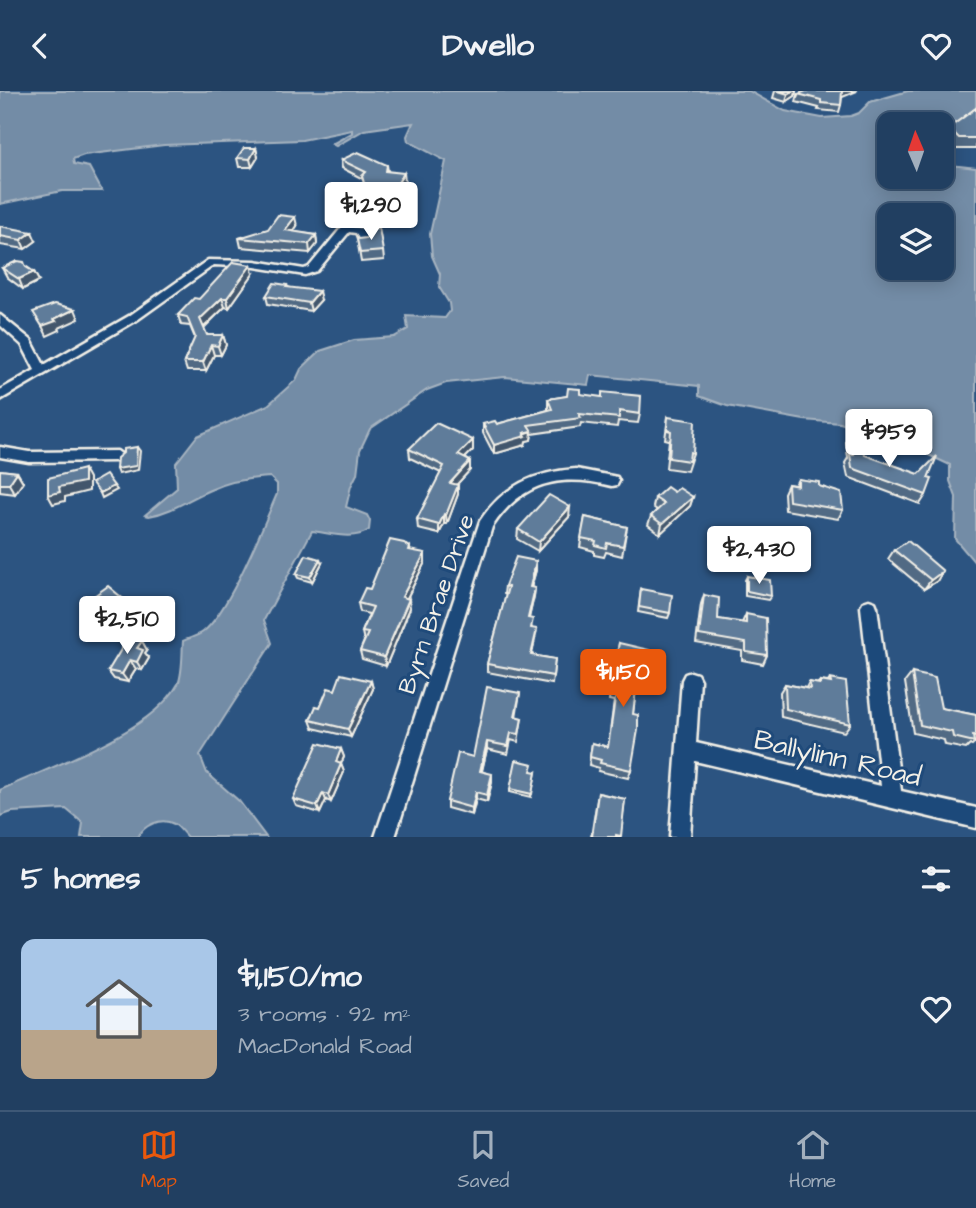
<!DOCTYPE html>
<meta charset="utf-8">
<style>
:root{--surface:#213f61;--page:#294667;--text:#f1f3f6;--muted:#a2afbd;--line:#3e5876;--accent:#ea580c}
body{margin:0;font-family:"Architects Daughter",sans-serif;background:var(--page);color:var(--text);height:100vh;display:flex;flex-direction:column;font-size:26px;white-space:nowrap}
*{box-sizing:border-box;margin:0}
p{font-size:23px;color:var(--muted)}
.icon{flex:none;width:38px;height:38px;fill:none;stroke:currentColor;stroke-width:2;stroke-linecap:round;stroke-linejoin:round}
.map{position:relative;height:746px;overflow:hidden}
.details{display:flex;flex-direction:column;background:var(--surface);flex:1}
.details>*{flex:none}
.needle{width:46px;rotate:358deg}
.tools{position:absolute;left:877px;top:21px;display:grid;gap:14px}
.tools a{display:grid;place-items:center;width:77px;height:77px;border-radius:14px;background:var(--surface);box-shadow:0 4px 18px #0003,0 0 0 2px var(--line);font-size:35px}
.price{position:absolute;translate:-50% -60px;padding:0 16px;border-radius:7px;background:#fff;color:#222;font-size:23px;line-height:46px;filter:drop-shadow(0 2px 4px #0008)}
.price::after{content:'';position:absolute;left:50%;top:42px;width:21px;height:16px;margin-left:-10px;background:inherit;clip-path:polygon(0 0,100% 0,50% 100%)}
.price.selected{background:var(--accent);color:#fff}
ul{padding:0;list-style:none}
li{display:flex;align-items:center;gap:21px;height:175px;padding:0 21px}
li+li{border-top:2px solid var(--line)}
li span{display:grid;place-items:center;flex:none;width:196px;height:140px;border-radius:14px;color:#555}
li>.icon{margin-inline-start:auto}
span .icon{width:84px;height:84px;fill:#fffc;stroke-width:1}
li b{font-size:30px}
h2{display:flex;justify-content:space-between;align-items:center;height:84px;padding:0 21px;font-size:30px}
header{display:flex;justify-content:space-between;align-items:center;height:91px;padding:0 21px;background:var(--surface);font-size:32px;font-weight:800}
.tab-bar{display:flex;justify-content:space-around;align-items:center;height:98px;border-top:2px solid var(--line);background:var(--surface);font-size:19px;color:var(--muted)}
.tab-bar a{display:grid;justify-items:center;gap:4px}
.tab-bar .selected{color:var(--accent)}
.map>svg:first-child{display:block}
.water{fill:#738ca6;stroke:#a7b4c0;stroke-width:2;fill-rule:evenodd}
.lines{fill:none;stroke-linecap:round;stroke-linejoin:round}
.minor-casing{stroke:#f4f1e8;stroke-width:5}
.minor{fill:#1f4a7a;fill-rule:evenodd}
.wall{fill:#516a84;stroke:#f4f1e8;stroke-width:2}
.shaded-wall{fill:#42566c;stroke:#f4f1e8;stroke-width:2}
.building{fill:#5e7b9a;stroke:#f4f1e8;stroke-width:2}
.labels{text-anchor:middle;stroke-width:6;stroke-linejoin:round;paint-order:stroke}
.street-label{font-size:24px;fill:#f4f1e8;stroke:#1f4a7a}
.near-street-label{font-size:28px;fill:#f4f1e8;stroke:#1f4a7a}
</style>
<header><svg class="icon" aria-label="back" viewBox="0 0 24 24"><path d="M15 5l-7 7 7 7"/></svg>Dwello<svg class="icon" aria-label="heart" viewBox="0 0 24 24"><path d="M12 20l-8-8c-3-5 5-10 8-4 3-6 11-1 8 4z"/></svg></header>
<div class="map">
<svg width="976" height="746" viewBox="0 0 976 746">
<rect width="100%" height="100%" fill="#2c5481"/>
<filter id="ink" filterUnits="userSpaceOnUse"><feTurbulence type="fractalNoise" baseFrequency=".0143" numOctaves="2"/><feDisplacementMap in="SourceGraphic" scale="14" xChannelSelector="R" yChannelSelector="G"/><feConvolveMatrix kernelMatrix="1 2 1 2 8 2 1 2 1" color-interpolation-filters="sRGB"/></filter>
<g filter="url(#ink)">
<path class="water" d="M0,0H749L785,20L822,27L851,25L859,22L870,11L908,0H976V34L953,35L942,38V33H889V53L883,57L889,59V86H942V73L976,77V473L955,448L956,406L950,390V374L903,352L840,332L804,329L727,315L699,305V295L590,284L588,294L505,286L446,292L427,299L370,338L360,359L357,383L351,395L346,416L367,424L370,430L369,439C353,450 330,442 312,440L264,529L272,552L200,664L207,682L239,710L266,746H187C183,742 179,736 174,733C161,726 144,734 138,746H81L83,732L66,718L12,721L0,725V699C50,676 151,642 178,593C183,582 182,563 183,550C189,547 198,545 203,541C229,521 263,435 277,403V393L270,386C249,387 230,390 210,399C189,408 172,421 149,425L145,424L177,397L176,372L197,345L268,314L296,289L301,278L320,260L354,249L394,246L408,238L406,225L445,227L450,220L449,212L439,196L440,183L432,165L430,143L446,70L408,50L407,45L413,32L364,39L336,55L332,53L352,42V39L302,49L164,54L84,64L73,68L74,73L89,76L102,100H62L0,113ZM889,124H942V177H889Z"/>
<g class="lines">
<defs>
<g id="minor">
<path d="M346,135L364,138L370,150L369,152H361L356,142L349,141L317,180L305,184L255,176L214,174L137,229L0,309V299L35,279L22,254L0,234V224L31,249L44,274L129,225L208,169L255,170L304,178L309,176L342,136Z"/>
<path d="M0,356L29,361L117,360L124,365L117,370L29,371L0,366Z"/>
<path d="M576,378L612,385L617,386L619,390L617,394L612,395C561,382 522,390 492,436L395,746H375L480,430C503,395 534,381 576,378Z"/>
<path d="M869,509L875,511L877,516L901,700L976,717V737L695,670L690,746H670L682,589L685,583L691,581L697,583L700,589L696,652L881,695L861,516L863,511Z"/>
</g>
</defs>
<use href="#minor" class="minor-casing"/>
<use href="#minor" class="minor"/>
</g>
<g class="wall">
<path d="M775,0H796L795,5L786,11L773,7Z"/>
<path d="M798,3L842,6L841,14L839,21L818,19L819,17L796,11Z"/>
<path d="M976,17V58H954L944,48L949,37Z"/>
<path d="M256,57L258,66L252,76H239L237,67Z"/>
<path d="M341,69L387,74L388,80L405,91L395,105L367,107L363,88L342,77Z"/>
<path d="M0,135L36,150L25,158L0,154Z"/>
<path d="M297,135L293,141L316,144L317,153L310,162L241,156L239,147Z"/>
<path d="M357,148L383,160L384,169L361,171Z"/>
<path d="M27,176L34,181L39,190L23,198L7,186L2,177Z"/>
<path d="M253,183L229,217L225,216L204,237L207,244H223L226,254L221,264H214L206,280H187L184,271L195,247L190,235L181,234L178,224L199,208Z"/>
<path d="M287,194L288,196L321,209L311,220L268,213L266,205Z"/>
<path d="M580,303L640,323L638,332L618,330L617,336L581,332L580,336L532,343L531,349L526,350L525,354L494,363L483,342V333H497L548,319V308Z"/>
<path d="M668,326L693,362L687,380L666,377L669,349L665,348Z"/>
<path d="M850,342L865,364L928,387L926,404L920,413L848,386L845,372L848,367L846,351Z"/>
<path d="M473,349V359L465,367L470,370V379L457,393L458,403L447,433H444L439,443L418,438L417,428L441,382L410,367L409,358Z"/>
<path d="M0,379L17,381L23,391L15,403L0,401Z"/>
<path d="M798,388L819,395L843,419L838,428L785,419L784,402L788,393L795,394Z"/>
<path d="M674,401L693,406L690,415L660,443L648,434L651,425L657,419L653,416L655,407Z"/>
<path d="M569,426L538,460L517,448L518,438Z"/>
<path d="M585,426L627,436L622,465L606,461L604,466L594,464V460L580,456Z"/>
<path d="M410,456V459L425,471L407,507L410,517L386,575L362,568L360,560L364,550L362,541L369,523L360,521L358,512Z"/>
<path d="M894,459L937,490L924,498L888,468Z"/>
<path d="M536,470V479L531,496L535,497L534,505L529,527L532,538H537L532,564L555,568L552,593L487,581V573L506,504L504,503L505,495Z"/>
<path d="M322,472L312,491L298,487L296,483Z"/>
<path d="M747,485L771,505L768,509L745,505V489Z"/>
<path d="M641,498L670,522L668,527L638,521Z"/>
<path d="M704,504L718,528L742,532L746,523L767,564L763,573L742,569V560L696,552L701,513Z"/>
<path d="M87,510L139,525L120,538L93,519Z"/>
<path d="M619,552L647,575L644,584L638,582L633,623L631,679L628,687L598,680L599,677L589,674L592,652L608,656L614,610L609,609L611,592L604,591L607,572L615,574Z"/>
<path d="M147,559L145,562L149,567L142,579L136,578L128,591L114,588L108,580Z"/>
<path d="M912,582L941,617L976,624V651L972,655L970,654L966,658L945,654L944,649L913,642L905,591Z"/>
<path d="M830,588L850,633L844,641L781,626L780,601L785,593L806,597L809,591L817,593L820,590L828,591Z"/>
<path d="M371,590L373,598L351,646L313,637L310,629L335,599Z"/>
<path d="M520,602L516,626L522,627L518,651L511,649L508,663L487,658L482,680L492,691L487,711L476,708L472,724L447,717V710L473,666Z"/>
<path d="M341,658L344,666L341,673L344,681L331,711L326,709L320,722L296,715L293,708Z"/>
<path d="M536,681L531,706L510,701V698Z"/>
<path d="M598,702L625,708L620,746H591Z"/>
</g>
<g class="shaded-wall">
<path d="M793,0H796L795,5L786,11L788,3Z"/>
<path d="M842,0H857L840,7Z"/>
<path d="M256,57L258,66L252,76L250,68Z"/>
<path d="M404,82L405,91L395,105V96Z"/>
<path d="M295,126L297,135L287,149L285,139Z"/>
<path d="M32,141L36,150L25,158L21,149Z"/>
<path d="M316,144L317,153L310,162L309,153Z"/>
<path d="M251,174L253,183L229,217L227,207Z"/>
<path d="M34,181L39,190L23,198L19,188Z"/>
<path d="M319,200L321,209L311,220L309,212Z"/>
<path d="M222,207L225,216L203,237L200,228Z"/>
<path d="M75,218L79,228L59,237L60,239L47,245L42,235L54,228Z"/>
<path d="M223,244L226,254L221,264L218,255Z"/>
<path d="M211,254L214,264L206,280L203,271Z"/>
<path d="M532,340L531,349L526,350L525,354L494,363V354Z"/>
<path d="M473,349V359L458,374V364Z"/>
<path d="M137,356L140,360L138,379L118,383L116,378Z"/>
<path d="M470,370V379L450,401V392Z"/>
<path d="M84,378L89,387V400L65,406V410L53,413L48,404L59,396Z"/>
<path d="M17,381L23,391L15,403L9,393Z"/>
<path d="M458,394V403L447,433L446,424Z"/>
<path d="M114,395L117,399L102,407L100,402Z"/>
<path d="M693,406L690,415L660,443L662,433Z"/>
<path d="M570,416L569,426L538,460L539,451Z"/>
<path d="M444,423V433L439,443V434Z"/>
<path d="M425,462V471L403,515L402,506Z"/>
<path d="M320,468L322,472L312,491L310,486Z"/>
<path d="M536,470V479L529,504L530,496Z"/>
<path d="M943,480L937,490L924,498L931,489Z"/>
<path d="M535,497L534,505L527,535L528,527Z"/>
<path d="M409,508L410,517L386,575L384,566Z"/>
<path d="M133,516L139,525L120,538L114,529Z"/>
<path d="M142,550L147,559L145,562L149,567L142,579L137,571V557Z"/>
<path d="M130,569L136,578L128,591L122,583Z"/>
<path d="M371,590L373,598L351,646L348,638Z"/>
<path d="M487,651V658L480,687V680Z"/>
<path d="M341,658L344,666L338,679L336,671Z"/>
<path d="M341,673L344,681L331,711L328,704Z"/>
<path d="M492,683V691L487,711V704Z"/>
<path d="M476,701V708L472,724V717Z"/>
<path d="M323,702L326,709L320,722L317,715Z"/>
</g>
<g class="building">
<path d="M778,0H793L788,3Z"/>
<path d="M806,0H842L841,14L821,12V9L798,3Z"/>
<path d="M976,17V47H959L949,37Z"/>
<path d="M244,57H256L250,68L237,67Z"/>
<path d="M358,61L387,74L386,80L404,82L395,96L366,99L362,85L366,81L341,69Z"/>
<path d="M278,124L295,126L285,139L316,144L309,153L239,147L268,138Z"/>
<path d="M0,135L32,141L21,149L0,145Z"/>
<path d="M379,137L383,160L360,162L357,148L366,147L371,142L370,138Z"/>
<path d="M17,170L24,171L26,176L34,181L19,188L2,177Z"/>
<path d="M233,171L251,174L227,207H222L200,228L207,244H223L218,255L211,254L203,271H184L195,246L187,226L178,224L194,207L199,208Z"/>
<path d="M274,192L287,194L286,196L319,200L309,212L266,205Z"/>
<path d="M55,213L75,218L54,228L56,230L42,235L33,221Z"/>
<path d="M568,297L580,298V303L602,306V301L641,305L640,323L619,320V327L579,323L581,327L528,334L532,340L524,342L526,345L494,354L483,333L495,330L497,333L552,318L548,308L567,305Z"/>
<path d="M668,326L695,330L693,362L690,361L689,370L669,367L671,340L667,339Z"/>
<path d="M436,332L473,349L458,364L470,370L450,392L458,394L446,424L444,423L439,434L417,428L444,375L409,358Z"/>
<path d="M850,342L861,343L865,364L919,383L937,365L928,387L932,388L926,404L852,377L850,363H854Z"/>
<path d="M137,356L136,375L116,378L117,367L123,362V358Z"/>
<path d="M84,378V391L59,396L60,401L48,404V387Z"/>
<path d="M0,379L17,381L9,393H0Z"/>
<path d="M106,384L114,395L100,402L92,392Z"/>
<path d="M798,388L819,391V395L841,402L843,419L789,410L788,393L798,395Z"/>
<path d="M667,396L674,401L679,397L693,406L662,433L651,425L664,413L655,407Z"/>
<path d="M549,404L570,416L539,451L518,438Z"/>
<path d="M585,426L627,436L623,455L607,452L606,457L595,454L596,450L581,447Z"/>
<path d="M390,449L404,452L410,456L409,459L425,462L402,506L409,508L384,566L360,560L368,542L362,541L373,516L358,512L365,497L370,498Z"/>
<path d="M908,450L943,480L931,489L894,459Z"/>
<path d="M306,464L320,468L310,486L296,483Z"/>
<path d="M516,466L536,470L530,496L535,497L528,527L533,528L531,537L537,538L531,564L555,568L553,585L487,573L508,496L505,495Z"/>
<path d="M747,485L770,489L771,505L747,500Z"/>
<path d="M108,495L133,516L114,529L87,510Z"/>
<path d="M641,498L672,504L670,522L639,516Z"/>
<path d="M704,504L719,507L718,528L746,532V523L766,527L767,564L746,561V552L699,544Z"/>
<path d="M128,547L142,550L137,557L143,559L137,571L130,569L122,583L108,580Z"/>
<path d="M619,552L649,559L647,575L639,573L633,623L638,624V639L631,679L600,672L601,669L590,666L592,652L608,656L616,601L611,600L613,584L606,583L607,572L615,574Z"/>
<path d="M912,582L935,587L941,617L976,624V646L973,645L974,651L953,646L952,641L920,634Z"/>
<path d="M341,583L371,590L348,638L310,629L316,615L320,616L328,597L335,599Z"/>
<path d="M830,588L846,591L850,633L786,618L785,593L810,598L809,591L820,593V590L831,592Z"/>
<path d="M487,596L520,602L515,625L522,627L519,643L511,642L508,655L487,651L480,680L492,683L487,704L476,701L472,717L447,710L458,662L473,666Z"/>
<path d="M318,652L341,658L336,671L341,673L328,704L323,702L317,715L293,708Z"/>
<path d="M516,669L533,673L531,680L536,681L532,703L510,698Z"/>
<path d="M598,702L625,708L621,745L616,744V746H592Z"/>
</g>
</g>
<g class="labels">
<g class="street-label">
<text transform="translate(436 513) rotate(-71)" y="8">Byrn Brae Drive</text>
</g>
<g class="near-street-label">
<text transform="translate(838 666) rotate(13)" y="10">Ballylinn Road</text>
</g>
</g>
</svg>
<div class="tools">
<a><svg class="needle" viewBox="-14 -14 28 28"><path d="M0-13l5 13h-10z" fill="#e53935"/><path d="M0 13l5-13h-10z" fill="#a2afbd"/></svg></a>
<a><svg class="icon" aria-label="layers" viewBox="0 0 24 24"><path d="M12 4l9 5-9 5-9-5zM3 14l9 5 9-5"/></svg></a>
</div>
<b class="price" style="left:371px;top:151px">$1,290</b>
<b class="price" style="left:889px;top:378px">$959</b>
<b class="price" style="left:759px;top:495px">$2,430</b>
<b class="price" style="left:127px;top:565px">$2,510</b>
<b class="price selected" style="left:623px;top:618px">$1,150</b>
</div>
<section class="details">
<h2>5 homes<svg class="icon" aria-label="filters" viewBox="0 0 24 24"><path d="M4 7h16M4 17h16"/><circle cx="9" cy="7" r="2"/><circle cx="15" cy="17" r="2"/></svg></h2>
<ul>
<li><span style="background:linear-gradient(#a9c7e8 65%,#b9a48a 0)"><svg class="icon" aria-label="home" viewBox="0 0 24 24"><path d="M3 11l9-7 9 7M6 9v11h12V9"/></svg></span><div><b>$1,150/mo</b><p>3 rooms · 92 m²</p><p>MacDonald Road</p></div><svg class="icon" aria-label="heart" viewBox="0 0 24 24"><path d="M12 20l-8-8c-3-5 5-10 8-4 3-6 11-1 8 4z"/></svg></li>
</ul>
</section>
<nav class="tab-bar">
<a class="selected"><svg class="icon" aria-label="map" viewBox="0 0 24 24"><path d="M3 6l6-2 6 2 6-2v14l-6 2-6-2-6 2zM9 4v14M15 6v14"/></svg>Map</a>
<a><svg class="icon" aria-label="saved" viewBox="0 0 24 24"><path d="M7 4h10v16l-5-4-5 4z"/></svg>Saved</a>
<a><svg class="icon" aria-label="home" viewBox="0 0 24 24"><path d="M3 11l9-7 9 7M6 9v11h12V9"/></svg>Home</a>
</nav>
